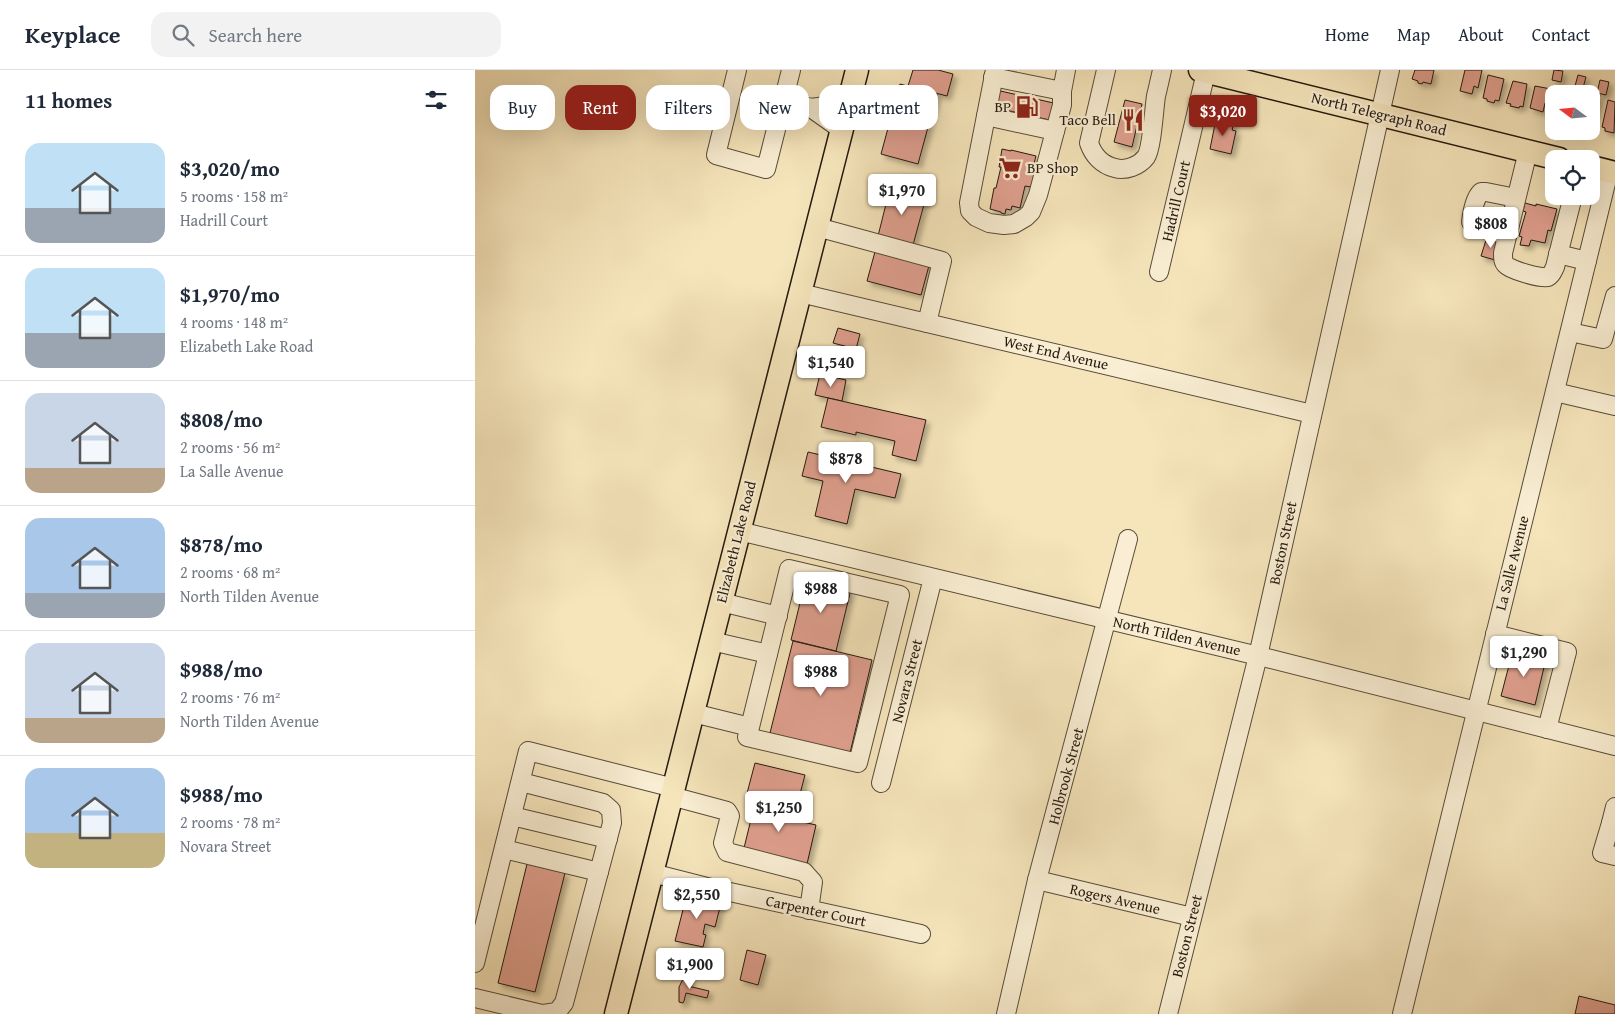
<!DOCTYPE html>
<meta charset="utf-8">
<style>
:root{--surface:#fff;--page:#f2f2f3;--text:#1f2937;--muted:#747a83;--line:#e0e1e3;--accent:#8f2418}
body{margin:0;font-family:"Gentium Book Plus",serif;background:var(--page);color:var(--text);height:100vh;display:flex;flex-direction:column;font-size:19px;white-space:nowrap}
*{box-sizing:border-box;margin:0}
p{font-size:16px;color:var(--muted)}
.icon{flex:none;width:28px;height:28px;fill:none;stroke:currentColor;stroke-width:2;stroke-linecap:round;stroke-linejoin:round}
.map{position:relative;flex:1;overflow:hidden}
.drawer{display:flex;flex-direction:column;background:var(--surface);width:475px}
.drawer>*{flex:none}
.hud{position:absolute;left:15px;top:15px;width:475px;height:45px;display:flex;gap:10px}
.needle{width:32px;rotate:286deg}
.controls{position:absolute;left:1070px;top:15px;display:grid;gap:10px}
.controls a{display:grid;place-items:center;width:55px;height:55px;border-radius:10px;background:var(--surface);box-shadow:0 5px 20px #0002;font-size:25px}
.price{position:absolute;translate:-50% -42px;padding:0 11px;border-radius:5px;background:#fff;color:#222;font-size:16px;line-height:32px;filter:drop-shadow(0 1px 2px #0008)}
.price::after{content:'';position:absolute;left:50%;top:30px;width:15px;height:11px;margin-left:-8px;background:inherit;clip-path:polygon(0 0,100% 0,50% 100%)}
.price.on{background:var(--accent);color:#fff}
ul{padding:0;list-style:none}
li{display:flex;align-items:center;gap:15px;height:125px;padding:0 25px}
li+li{border-top:1px solid var(--line)}
li span{display:grid;place-items:center;flex:none;width:140px;height:100px;border-radius:15px;color:#555}
li>.icon{margin-inline-start:auto}
span .icon{width:60px;height:60px;fill:#fffc;stroke-width:1}
li b{font-size:21px}
h2{display:flex;justify-content:space-between;align-items:center;height:60px;padding:0 25px;font-size:21px}
.pill{padding:0 18px;border-radius:15px;background:var(--surface);box-shadow:0 5px 20px #0002;font-size:18px;line-height:45px}
.pill.on{background:var(--accent);color:#fff}
header{display:flex;align-items:center;gap:30px;box-sizing:border-box;height:70px;padding:0 25px;background:var(--surface);border-bottom:1px solid var(--line)}
header strong{font-size:24px}
nav{display:flex;gap:28px;margin-inline-start:auto;font-size:18px}
.search{width:350px;height:45px;background:var(--page);display:flex;align-items:center;gap:12px;box-sizing:border-box;padding:0 18px;border-radius:15px;color:var(--muted);font-size:19px}
main{display:flex;flex:1;min-height:0}
.map>svg:first-child{display:block}
.building{fill:#e0a08f;stroke:#24190e;filter:url(#shadow)}
.lines{fill:none;stroke-linecap:round;stroke-linejoin:round}
.minor-casing{stroke:#584c39;stroke-width:20}
.major-casing{stroke:#24190e;stroke-width:25}
.minor{stroke:#f9eed3;stroke-width:18}
.major{stroke:#f6e5bb;stroke-width:22}
.labels{text-anchor:middle;stroke-width:4.5;stroke-linejoin:round;paint-order:stroke}
.poi-label{font-size:15px;fill:#24190e;stroke:#f9eed3;text-anchor:end}
.street-label{font-size:15px;fill:#24190e;stroke:#f9eed3}
</style>
<header>
<strong>Keyplace</strong>
<div class="search"><svg class="icon" aria-label="search" viewBox="0 0 24 24"><circle cx="10" cy="10" r="6"/><path d="M15 15l6 6"/></svg>Search here</div>
<nav><a>Home</a><a>Map</a><a>About</a><a>Contact</a></nav>
</header>
<main>
<section class="drawer">
<h2>11 homes<svg class="icon" aria-label="filters" viewBox="0 0 24 24"><path d="M4 7h16M4 17h16"/><circle cx="9" cy="7" r="2"/><circle cx="15" cy="17" r="2"/></svg></h2>
<ul>
<li><span style="background:linear-gradient(#bfe0f5 65%,#9aa5b1 0)"><svg class="icon" aria-label="home" viewBox="0 0 24 24"><path d="M3 11l9-7 9 7M6 9v11h12V9"/></svg></span><div><b>$3,020/mo</b><p>5 rooms · 158 m²</p><p>Hadrill Court</p></div></li>
<li><span style="background:linear-gradient(#bfe0f5 65%,#9aa5b1 0)"><svg class="icon" aria-label="home" viewBox="0 0 24 24"><path d="M3 11l9-7 9 7M6 9v11h12V9"/></svg></span><div><b>$1,970/mo</b><p>4 rooms · 148 m²</p><p>Elizabeth Lake Road</p></div></li>
<li><span style="background:linear-gradient(#c9d6e8 75%,#b9a48a 0)"><svg class="icon" aria-label="home" viewBox="0 0 24 24"><path d="M3 11l9-7 9 7M6 9v11h12V9"/></svg></span><div><b>$808/mo</b><p>2 rooms · 56 m²</p><p>La Salle Avenue</p></div></li>
<li><span style="background:linear-gradient(#a9c7e8 75%,#9aa5b1 0)"><svg class="icon" aria-label="home" viewBox="0 0 24 24"><path d="M3 11l9-7 9 7M6 9v11h12V9"/></svg></span><div><b>$878/mo</b><p>2 rooms · 68 m²</p><p>North Tilden Avenue</p></div></li>
<li><span style="background:linear-gradient(#c9d6e8 75%,#b9a48a 0)"><svg class="icon" aria-label="home" viewBox="0 0 24 24"><path d="M3 11l9-7 9 7M6 9v11h12V9"/></svg></span><div><b>$988/mo</b><p>2 rooms · 76 m²</p><p>North Tilden Avenue</p></div></li>
<li><span style="background:linear-gradient(#a9c7e8 65%,#c2b280 0)"><svg class="icon" aria-label="home" viewBox="0 0 24 24"><path d="M3 11l9-7 9 7M6 9v11h12V9"/></svg></span><div><b>$988/mo</b><p>2 rooms · 78 m²</p><p>Novara Street</p></div></li>
</ul>
</section>
<div class="map">
<svg width="1140" height="944" viewBox="0 0 1140 944">
<defs>
<filter id="shadow"><feDropShadow dx="4" dy="4" stdDeviation="2.5" flood-color="#0004"/></filter>
</defs>
<rect width="100%" height="100%" fill="#f6e5bb"/>
<filter id="stains"><feTurbulence type="fractalNoise" baseFrequency=".004" numOctaves="4"/><feColorMatrix values="0 0 0 0 .2 0 0 0 0 .09 0 0 0 0 .02 0 0 0 .5 -.17"/></filter>
<radialGradient id="worn" r=".72"><stop offset=".6" stop-color="#630" stop-opacity="0"/><stop offset="1" stop-color="#630" stop-opacity=".3"/></radialGradient>
<g class="building">
<path d="M438,0H463L478,4L472,26L433,16Z"/>
<path d="M940,0H959L956,14L948,12L947,14L943,13V11L937,9Z"/>
<path d="M990,0H1007L1003,18L999,16L997,24L985,21Z"/>
<path d="M1079,0L1088,1L1086,12L1077,10Z"/>
<path d="M1013,5L1029,9L1024,31L1020,30L1019,33L1012,31V29L1008,28Z"/>
<path d="M1103,5L1111,7L1108,18L1100,16Z"/>
<path d="M1125,10L1134,12L1131,25L1122,23Z"/>
<path d="M1038,11L1052,14L1048,37L1045,36L1044,38L1035,36L1036,34L1031,33Z"/>
<path d="M425,14L462,24L443,94L406,84Z"/>
<path d="M1060,16L1076,19L1073,34L1070,33L1068,42L1055,38Z"/>
<path d="M521,20L583,34L579,51L517,37Z"/>
<path d="M1119,24L1125,25L1120,46H1116V29L1118,30Z"/>
<path d="M650,30L667,34L657,77L639,72Z"/>
<path d="M1133,30L1140,32L1139,63L1130,61V58L1127,57Z"/>
<path d="M741,49L759,53L757,60L761,61L756,84L735,79Z"/>
<path d="M527,79L536,81V80L561,86L556,104L559,105L556,117L550,116L545,138L537,136L536,140L531,139L530,144L526,143V142L515,139L519,118H521L526,97H524Z"/>
<path d="M415,118L451,127L438,175L403,166Z"/>
<path d="M1050,133L1061,136V134L1082,139L1076,161L1073,160L1070,173L1056,170L1054,176L1045,175L1047,167L1044,166L1051,142L1048,141Z"/>
<path d="M1012,167L1025,171L1020,190L1006,186Z"/>
<path d="M401,178L455,192L446,225L392,211Z"/>
<path d="M363,258L385,264L381,279L358,273Z"/>
<path d="M345,304L371,310L367,331L340,325Z"/>
<path d="M353,328L451,350L441,391L417,385L420,371L381,362V365L346,357Z"/>
<path d="M333,382L426,404L420,428L380,419L372,454L340,446L348,411L327,406Z"/>
<path d="M331,508L376,519L361,581L316,570Z"/>
<path d="M318,571L397,590L375,683L295,663Z"/>
<path d="M1038,580L1071,589L1060,635L1026,626Z"/>
<path d="M280,693L330,705L321,739L271,727Z"/>
<path d="M281,729L321,739L319,750L341,755L332,794L269,778Z"/>
<path d="M52,794L90,803L60,922L23,913Z"/>
<path d="M212,824L246,833L240,857L230,854L228,864L231,865L228,877L200,871Z"/>
<path d="M272,880L291,885L283,915L265,910Z"/>
<path d="M210,905L215,908L213,916L234,921L232,928L211,923L209,931L208,933L204,932V917Z"/>
<path d="M1104,926L1140,935V944H1100Z"/>
</g>
<g class="lines">
<defs>
<g id="minor">
<path d="M262,0L241,85L291,99L316,0"/>
<path d="M520,0L494,133L495,141L501,147L514,153L529,155L539,154L551,147L556,142L563,125L587,35V21L591,0"/>
<path d="M631,0L614,73C618,85 627,95 640,98C651,101 664,96 671,87C677,78 679,39 681,26C683,18 685,9 687,0"/>
<path d="M518,7L587,21"/>
<path d="M308,30L336,38L367,60"/>
<path d="M336,38L372,33"/>
<path d="M511,46L580,61"/>
<path d="M1053,81L1028,183C1028,188 1028,192 1031,195C1035,200 1067,209 1073,207C1077,205 1078,201 1080,197L1098,126"/>
<path d="M342,157L467,191L452,253"/>
<path d="M1032,165L999,156L996,152C997,143 999,129 1006,122H1011L1041,128"/>
<path d="M1083,184L1112,191"/>
<path d="M684,202L731,2"/>
<path d="M325,223L837,344"/>
<path d="M1095,262L1128,269L1140,226"/>
<path d="M1080,322L1140,336"/>
<path d="M264,461L796,589L1140,676"/>
<path d="M246,532L303,546"/>
<path d="M1020,564L1092,582L1072,659"/>
<path d="M236,571L293,584"/>
<path d="M218,643L275,657L272,667L383,693L425,525L314,499L275,657"/>
<path d="M46,712L128,733L136,740L137,753L89,933L82,942L68,944"/>
<path d="M406,713L458,508"/>
<path d="M196,726L252,741L255,746L248,773L252,782L329,802L338,812L334,840"/>
<path d="M1140,737L1136,753L1140,754"/>
<path d="M37,746L133,769"/>
<path d="M1136,753L1127,783L1140,786"/>
<path d="M29,779L124,802"/>
<path d="M177,803L232,817L446,864"/>
<path d="M562,810L717,847"/>
<path d="M0,893L53,681L199,718"/>
<path d="M0,928L67,944"/>
<path d="M531,944L562,810L653,469"/>
<path d="M693,944L783,586L915,0"/>
<path d="M927,944L1134,101"/>
</g>
<g id="major">
<path d="M725,0L1084,89"/>
<path d="M1116,97L1140,103"/>
<path d="M141,944L382,0"/>
</g>
</defs>
<use href="#minor" class="minor-casing"/>
<use href="#major" class="major-casing"/>
<use href="#minor" class="minor"/>
<use href="#major" class="major"/>
</g>
<defs>
<symbol id="fuel-bare" viewBox="-9 -9 18 18"><path d="M-5.5-6h7V0h2V4h1.3V-2.5L3-4.5l.8-.8L6-3V5H2.5V1h-1V6h-7ZM-4.2-4.7v3.2H.2V-4.7Z" fill="#8f2418" stroke="#f9eed3" stroke-width="2.5" paint-order="stroke"/></symbol>
<symbol id="restaurant-bare" viewBox="-9 -9 18 18"><path d="M-5-6h1v4h1v-4h1v4h1v-4h1v5L-1.5 .5V6h-2V.5L-5-1ZM5-6V6H3V1.5H1.5Q1.5-4 5-6Z" fill="#8f2418" stroke="#f9eed3" stroke-width="2.5" paint-order="stroke"/></symbol>
<symbol id="supermarket-bare" viewBox="-9 -9 18 18"><path d="M-6-5.5h2.5l.6 2H6L4.5 2H-2.5L-4.4-4H-6ZM-1.5 3.2a1.3 1.3 0 1 0 .1 0ZM3 3.2a1.3 1.3 0 1 0 .1 0Z" fill="#8f2418" stroke="#f9eed3" stroke-width="2.5" paint-order="stroke"/></symbol>
</defs>
<g fill-rule="evenodd">
<use href="#fuel-bare" x="536" y="21" width="32" height="32"/>
<use href="#restaurant-bare" x="642" y="34" width="32" height="32"/>
<use href="#supermarket-bare" x="519" y="82" width="32" height="32"/>
</g>
<g class="labels">
<g class="poi-label">
<text x="536" y="42">BP</text>
<text x="641" y="55">Taco Bell</text>
<text x="552" y="103" text-anchor="start">BP Shop</text>
</g>
<g class="street-label">
<text transform="translate(904 44) rotate(14)" y="5">North Telegraph Road</text>
<text transform="translate(701 131) rotate(-77)" y="5">Hadrill Court</text>
<text transform="translate(581 283) rotate(13)" y="5">West End Avenue</text>
<text transform="translate(261 472) rotate(-76)" y="5">Elizabeth Lake Road</text>
<text transform="translate(808 473) rotate(-78)" y="5">Boston Street</text>
<text transform="translate(1037 493) rotate(-76)" y="5">La Salle Avenue</text>
<text transform="translate(702 566) rotate(13)" y="5">North Tilden Avenue</text>
<text transform="translate(432 611) rotate(-76)" y="5">Novara Street</text>
<text transform="translate(591 706) rotate(-75)" y="5">Holbrook Street</text>
<text transform="translate(640 829) rotate(13)" y="5">Rogers Avenue</text>
<text transform="translate(341 841) rotate(12)" y="5">Carpenter Court</text>
<text transform="translate(712 866) rotate(-76)" y="5">Boston Street</text>
</g>
</g>
<rect width="100%" height="100%" filter="url(#stains)"/>
<rect width="100%" height="100%" fill="url(#worn)"/>
</svg>
<div class="controls">
<a><svg class="needle" viewBox="-14 -14 28 28"><path d="M0-13l5 13h-10z" fill="#e53935"/><path d="M0 13l5-13h-10z" fill="#747a83"/></svg></a>
<a><svg class="icon" aria-label="locate" viewBox="0 0 24 24"><circle cx="12" cy="12" r="6"/><path d="M12 2v4M12 18v4M2 12h4M18 12h4"/></svg></a>
</div>
<b class="price on" style="left:748px;top:67px">$3,020</b>
<b class="price" style="left:427px;top:146px">$1,970</b>
<b class="price" style="left:1016px;top:179px">$808</b>
<b class="price" style="left:356px;top:318px">$1,540</b>
<b class="price" style="left:371px;top:414px">$878</b>
<b class="price" style="left:346px;top:544px">$988</b>
<b class="price" style="left:1049px;top:608px">$1,290</b>
<b class="price" style="left:346px;top:627px">$988</b>
<b class="price" style="left:304px;top:763px">$1,250</b>
<b class="price" style="left:222px;top:850px">$2,550</b>
<b class="price" style="left:215px;top:920px">$1,900</b>
<div class="hud">
<a class="pill">Buy</a>
<a class="pill on">Rent</a>
<a class="pill">Filters</a>
<a class="pill">New</a>
<a class="pill">Apartment</a>
</div>
</div>
</main>
